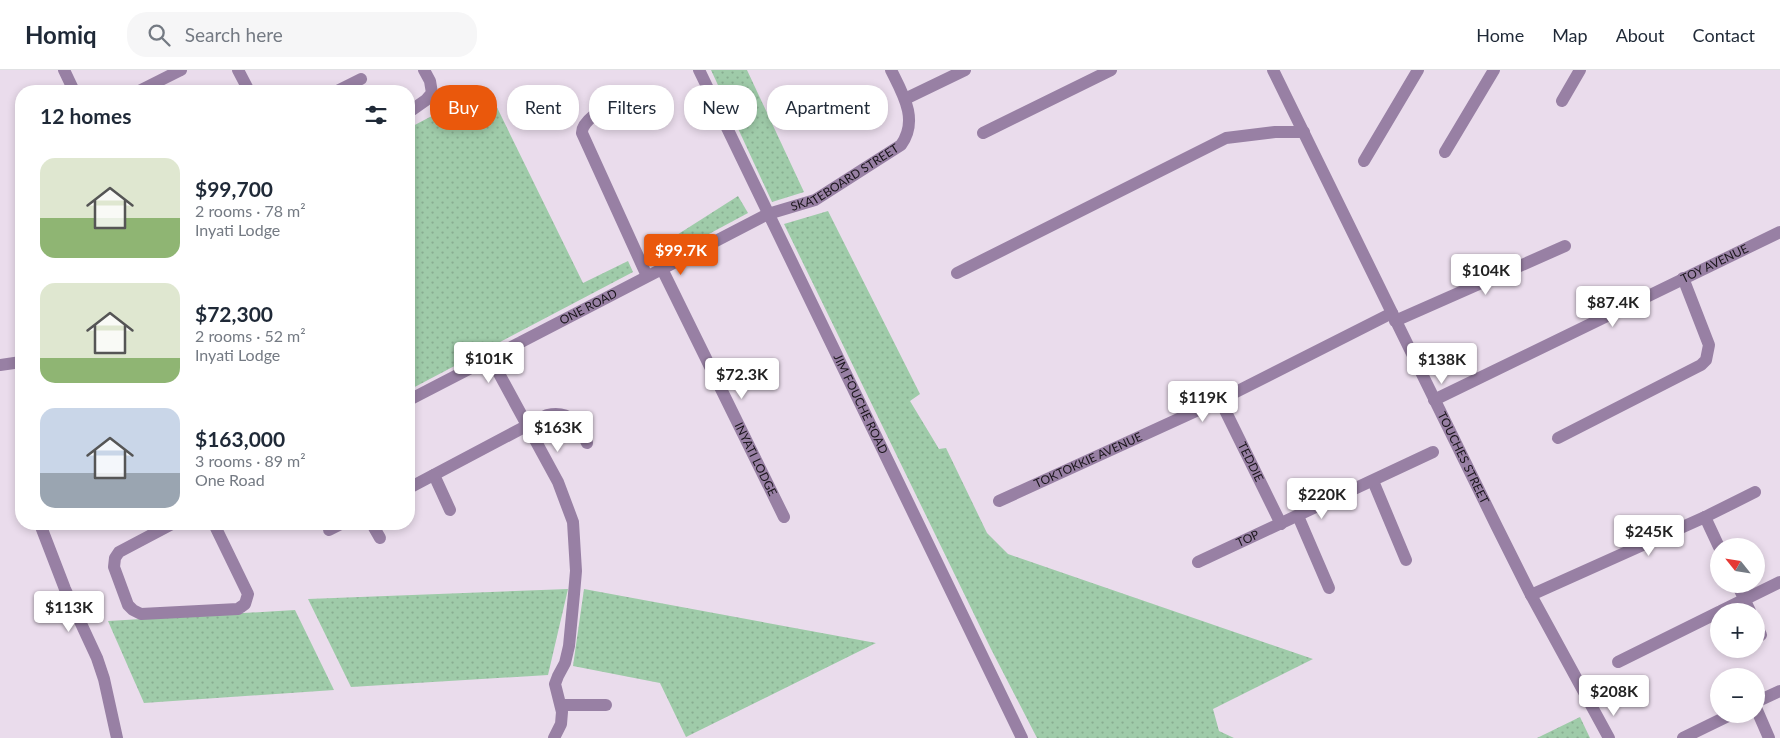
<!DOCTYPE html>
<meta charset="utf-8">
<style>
:root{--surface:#fff;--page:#f6f6f7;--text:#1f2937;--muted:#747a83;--line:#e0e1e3;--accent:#ea580c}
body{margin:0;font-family:Lato,sans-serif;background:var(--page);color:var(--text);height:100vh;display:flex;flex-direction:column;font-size:19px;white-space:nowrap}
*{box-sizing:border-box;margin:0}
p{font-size:16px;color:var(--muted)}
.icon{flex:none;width:28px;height:28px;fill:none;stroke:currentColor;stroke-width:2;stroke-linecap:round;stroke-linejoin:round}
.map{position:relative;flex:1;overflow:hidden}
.panel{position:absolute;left:15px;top:15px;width:400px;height:445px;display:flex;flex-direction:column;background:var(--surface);border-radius:20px;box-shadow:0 2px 8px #0003}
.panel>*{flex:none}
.top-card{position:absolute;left:430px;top:15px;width:475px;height:45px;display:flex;gap:10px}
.needle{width:32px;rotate:300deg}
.tools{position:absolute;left:1710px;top:468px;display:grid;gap:10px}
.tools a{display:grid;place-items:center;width:55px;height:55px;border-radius:50%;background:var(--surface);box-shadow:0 2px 8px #0003;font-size:25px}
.price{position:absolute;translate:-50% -42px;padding:0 11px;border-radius:5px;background:#fff;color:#222;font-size:16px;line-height:32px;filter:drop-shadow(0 1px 2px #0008)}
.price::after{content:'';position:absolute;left:50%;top:30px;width:15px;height:11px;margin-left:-8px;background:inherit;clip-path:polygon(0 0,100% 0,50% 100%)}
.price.current{background:var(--accent);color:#fff}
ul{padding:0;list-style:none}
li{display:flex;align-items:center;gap:15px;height:125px;padding:0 25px}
li span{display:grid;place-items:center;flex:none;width:140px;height:100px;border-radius:15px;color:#555}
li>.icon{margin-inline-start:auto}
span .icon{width:60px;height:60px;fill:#fffc;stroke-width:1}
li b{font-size:21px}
h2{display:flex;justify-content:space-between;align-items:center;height:60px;padding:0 25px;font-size:21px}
.tag{padding:0 18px;border-radius:20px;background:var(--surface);box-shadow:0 2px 8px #0003;font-size:18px;line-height:45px}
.tag.current{background:var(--accent);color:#fff}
header{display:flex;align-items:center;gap:30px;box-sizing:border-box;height:70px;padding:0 25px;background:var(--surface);border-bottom:1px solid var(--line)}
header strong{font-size:24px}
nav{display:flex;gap:28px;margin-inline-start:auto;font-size:18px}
.search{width:350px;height:45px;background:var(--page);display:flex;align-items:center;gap:12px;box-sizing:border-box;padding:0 18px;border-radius:20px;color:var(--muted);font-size:19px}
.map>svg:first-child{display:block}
.green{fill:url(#green-dots)}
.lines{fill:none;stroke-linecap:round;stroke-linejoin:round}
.minor{stroke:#9880a4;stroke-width:12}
.labels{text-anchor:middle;stroke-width:5;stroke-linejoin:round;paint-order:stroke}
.street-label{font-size:12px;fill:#19141a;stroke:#fff}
</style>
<header>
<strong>Homiq</strong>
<div class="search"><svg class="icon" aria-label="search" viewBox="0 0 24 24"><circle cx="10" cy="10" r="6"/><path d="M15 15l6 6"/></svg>Search here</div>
<nav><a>Home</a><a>Map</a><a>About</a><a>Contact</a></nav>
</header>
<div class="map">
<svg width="1780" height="668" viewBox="0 0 1780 668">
<defs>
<pattern id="green-dots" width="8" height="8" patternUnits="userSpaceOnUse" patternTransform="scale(1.25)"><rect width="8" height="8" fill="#9fcba9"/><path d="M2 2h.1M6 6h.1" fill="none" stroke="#88ad91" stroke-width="1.8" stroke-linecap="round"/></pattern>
</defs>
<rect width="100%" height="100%" fill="#eadcec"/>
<g class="green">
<path d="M711,0H747L804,122L772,132Z"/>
<path d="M487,17L583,213L628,191L633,202L409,320V58Z"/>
<path d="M738,126L748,143L653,194L647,184Z"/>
<path d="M828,141L920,324L910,331L939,379L946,378L987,463L1008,484L1313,589L1213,639L1219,661L1234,668H1037L991,579L784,154Z"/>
<path d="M568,519L548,605L351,617L308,529Z"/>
<path d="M584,519L876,573L686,667L660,613L573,596Z"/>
<path d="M295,540L334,620L144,633L108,551Z"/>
<path d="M1580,647L1590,668H1537Z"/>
</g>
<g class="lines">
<g class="minor">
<path d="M64,0L74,21"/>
<path d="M238,0L249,21"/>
<path id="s1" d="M699,0L1022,668"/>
<path id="s2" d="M1273,0L1497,457L1531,525L1609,668"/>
<path d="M139,21L181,0"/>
<path d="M337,21L361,9"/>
<path d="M629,22C618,30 581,48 582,63L647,206"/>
<path d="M905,29L965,0"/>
<path d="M1562,31L1580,0"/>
<path d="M409,42L426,30L432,23L430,11L424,0"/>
<path d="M983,63L1111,0"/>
<path d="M1445,82L1494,0"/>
<path d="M1364,91L1418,0"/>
<path id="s3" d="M662,199L784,447"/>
<path d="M957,203L1226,68L1275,62H1304"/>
<path d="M1395,251L1565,176"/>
<path d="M490,287L558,412L573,452L576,501L574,524L569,576L565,593L558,606L555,614L562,642L561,654L554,668"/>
<path d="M0,295L21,292"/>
<path id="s4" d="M409,330L768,144L815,130L901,75C919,50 903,24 891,0"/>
<path id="s5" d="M1220,330L1281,454"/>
<path id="s6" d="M1434,330L1780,162"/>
<path d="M1558,368L1701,295L1706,290L1709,275L1683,208"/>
<path d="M434,405L450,440"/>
<path d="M1373,411L1406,490"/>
<path d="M409,418L547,345C570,340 578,353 587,373"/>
<path id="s7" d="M999,431L1220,330L1392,243"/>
<path d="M1298,446L1329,518"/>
<path d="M1705,447L1719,477"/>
<path d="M40,454L65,519L97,588L104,609L117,668"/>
<path d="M172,454L119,482L115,488L114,497L128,535L133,540L141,544L238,539L245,534L248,524L214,454"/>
<path d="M372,454L380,468"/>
<path d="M329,460L341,454"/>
<path id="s8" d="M1198,492L1433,382"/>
<path d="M1737,514L1750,541"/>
<path d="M1531,525L1705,447L1755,422"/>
<path d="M1721,541L1780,512"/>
<path d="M1756,554L1761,565"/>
<path d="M1618,592L1719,542"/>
<path d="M1756,632L1780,621"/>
<path d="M561,635H606"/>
<path d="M1756,638L1769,668"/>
<path d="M1683,668L1732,644"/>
</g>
</g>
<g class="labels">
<g class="street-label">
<text dy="4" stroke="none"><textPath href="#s4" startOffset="490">SKATEBOARD STREET</textPath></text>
<text dy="4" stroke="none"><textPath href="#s6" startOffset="312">TOY AVENUE</textPath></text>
<text dy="4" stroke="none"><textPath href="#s4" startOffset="202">ONE ROAD</textPath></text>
<text dy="4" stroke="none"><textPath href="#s1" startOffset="371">JIM FOUCHE ROAD</textPath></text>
<text dy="4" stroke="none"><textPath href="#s2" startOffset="432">TOUCHES STREET</textPath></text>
<text dy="4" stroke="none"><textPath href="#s3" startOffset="212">INYATI LODGE</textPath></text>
<text dy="4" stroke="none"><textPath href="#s7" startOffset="98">TOKTOKKIE AVENUE</textPath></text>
<text dy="4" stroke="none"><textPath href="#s5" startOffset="69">TEDDIE</textPath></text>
<text dy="4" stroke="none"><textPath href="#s8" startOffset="55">TOP</textPath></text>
</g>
</g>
</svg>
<div class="tools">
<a><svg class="needle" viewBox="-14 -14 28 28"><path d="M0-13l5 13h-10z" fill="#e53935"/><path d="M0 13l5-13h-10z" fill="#747a83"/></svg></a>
<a>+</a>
<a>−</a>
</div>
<b class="price current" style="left:681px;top:206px">$99.7K</b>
<b class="price" style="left:1486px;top:226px">$104K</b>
<b class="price" style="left:1613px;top:258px">$87.4K</b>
<b class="price" style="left:489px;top:314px">$101K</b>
<b class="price" style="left:1442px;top:315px">$138K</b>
<b class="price" style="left:742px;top:330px">$72.3K</b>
<b class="price" style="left:1203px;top:353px">$119K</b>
<b class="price" style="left:558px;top:383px">$163K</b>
<b class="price" style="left:1322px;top:450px">$220K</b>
<b class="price" style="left:1649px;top:487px">$245K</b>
<b class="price" style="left:69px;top:563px">$113K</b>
<b class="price" style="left:1614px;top:647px">$208K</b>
<div class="top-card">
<a class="tag current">Buy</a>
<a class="tag">Rent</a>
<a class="tag">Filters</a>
<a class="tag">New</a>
<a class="tag">Apartment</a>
</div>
<section class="panel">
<h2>12 homes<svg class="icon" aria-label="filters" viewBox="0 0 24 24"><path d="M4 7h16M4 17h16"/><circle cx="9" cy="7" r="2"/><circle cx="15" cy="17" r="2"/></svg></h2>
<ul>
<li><span style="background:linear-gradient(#dfe7d0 60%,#8fb573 0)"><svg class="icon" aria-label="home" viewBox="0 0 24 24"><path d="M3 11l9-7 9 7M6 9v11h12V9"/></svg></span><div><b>$99,700</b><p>2 rooms · 78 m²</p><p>Inyati Lodge</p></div></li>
<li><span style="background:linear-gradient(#dfe7d0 75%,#8fb573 0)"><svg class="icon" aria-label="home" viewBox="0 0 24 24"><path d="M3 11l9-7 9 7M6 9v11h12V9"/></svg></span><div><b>$72,300</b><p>2 rooms · 52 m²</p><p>Inyati Lodge</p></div></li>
<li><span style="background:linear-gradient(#c9d6e8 65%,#9aa5b1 0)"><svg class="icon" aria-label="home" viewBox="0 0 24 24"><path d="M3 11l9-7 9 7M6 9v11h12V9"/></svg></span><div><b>$163,000</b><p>3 rooms · 89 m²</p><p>One Road</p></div></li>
</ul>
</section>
</div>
